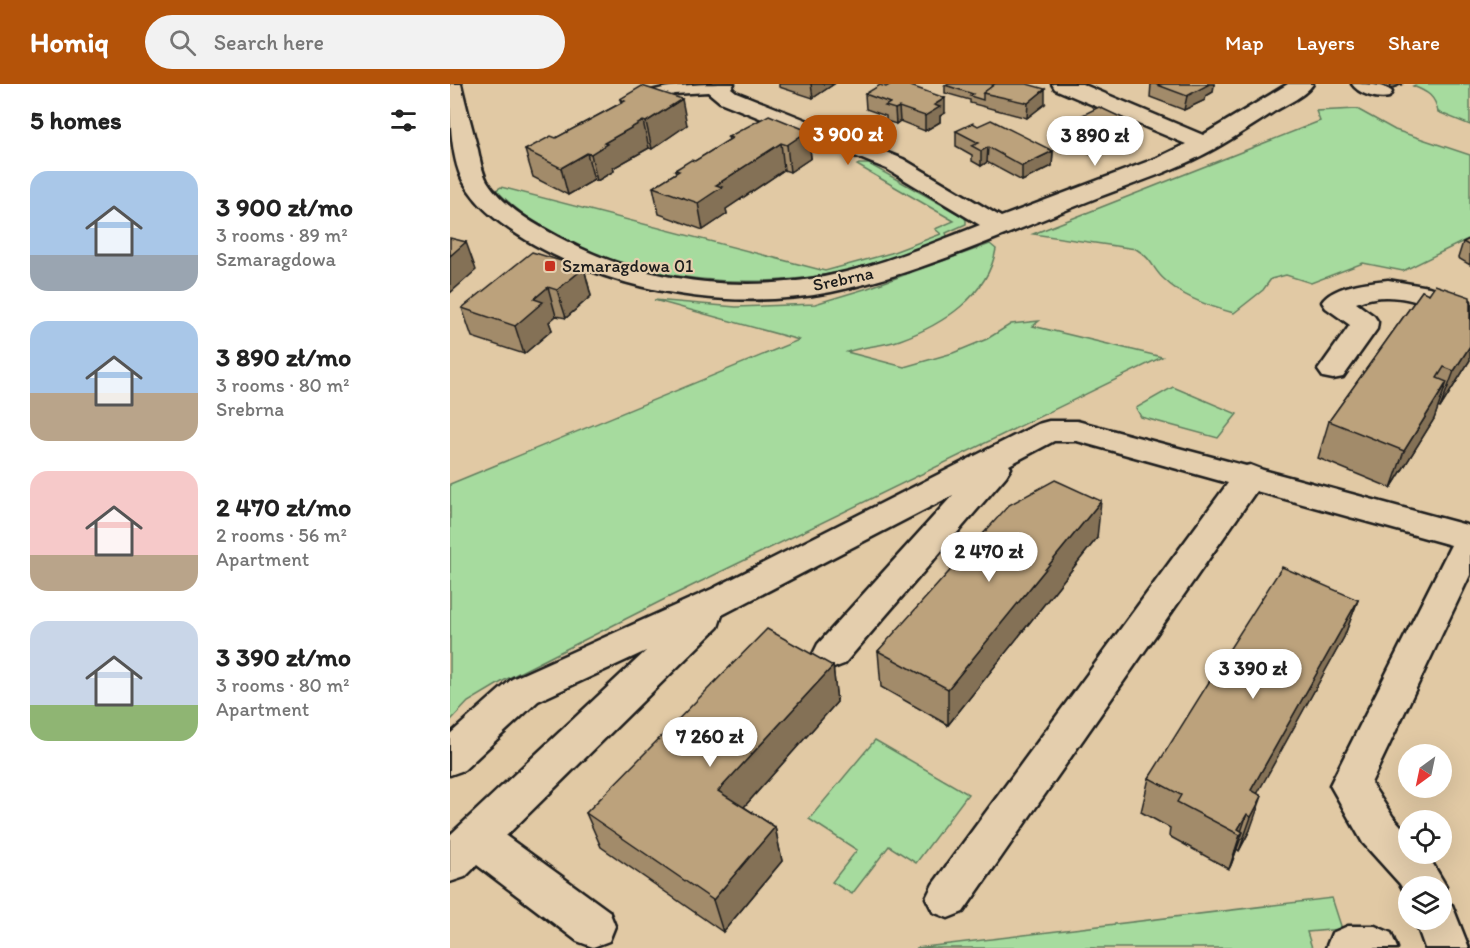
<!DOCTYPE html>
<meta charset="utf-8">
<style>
:root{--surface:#fff;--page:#f2f2f2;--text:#222;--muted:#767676;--accent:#b45309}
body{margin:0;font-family:Itim,sans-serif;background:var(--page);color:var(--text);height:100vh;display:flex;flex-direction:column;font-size:22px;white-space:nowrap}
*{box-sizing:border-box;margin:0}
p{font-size:20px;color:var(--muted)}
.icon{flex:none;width:33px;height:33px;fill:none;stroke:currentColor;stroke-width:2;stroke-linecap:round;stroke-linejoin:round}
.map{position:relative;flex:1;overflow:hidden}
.details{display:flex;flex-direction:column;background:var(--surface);width:450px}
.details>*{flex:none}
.needle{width:39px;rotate:213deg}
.buttons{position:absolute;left:948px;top:660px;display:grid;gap:12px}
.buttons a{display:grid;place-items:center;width:54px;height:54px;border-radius:50%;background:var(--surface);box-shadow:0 6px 24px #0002;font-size:30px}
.price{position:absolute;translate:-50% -51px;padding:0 14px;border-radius:21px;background:#fff;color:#222;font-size:20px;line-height:39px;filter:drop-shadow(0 2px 3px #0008)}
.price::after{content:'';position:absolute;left:50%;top:36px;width:18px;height:14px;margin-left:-9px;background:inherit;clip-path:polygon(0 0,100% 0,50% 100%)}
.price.active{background:var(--accent);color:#fff}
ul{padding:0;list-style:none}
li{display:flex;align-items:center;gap:18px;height:150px;padding:0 30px}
li span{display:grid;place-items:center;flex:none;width:168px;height:120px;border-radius:18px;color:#555}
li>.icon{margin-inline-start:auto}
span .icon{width:72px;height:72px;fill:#fffc;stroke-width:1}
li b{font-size:26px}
h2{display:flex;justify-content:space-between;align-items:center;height:72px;padding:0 30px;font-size:26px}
header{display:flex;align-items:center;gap:36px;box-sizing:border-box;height:84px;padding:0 30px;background:var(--accent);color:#fff}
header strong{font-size:28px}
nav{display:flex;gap:33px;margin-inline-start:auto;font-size:21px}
.search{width:420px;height:54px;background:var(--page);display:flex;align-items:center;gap:15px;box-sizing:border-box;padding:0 21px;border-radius:33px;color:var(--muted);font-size:22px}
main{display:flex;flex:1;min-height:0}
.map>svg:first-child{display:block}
.green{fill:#a6db9e;stroke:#617c5d;stroke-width:1.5}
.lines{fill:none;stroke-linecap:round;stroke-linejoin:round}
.minor-casing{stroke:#1c1c1c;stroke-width:5}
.minor{fill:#e4cead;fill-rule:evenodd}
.wall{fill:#a28b6b;stroke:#1c1c1c;stroke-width:1.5}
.shaded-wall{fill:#847157;stroke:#1c1c1c;stroke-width:1.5}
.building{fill:#bca27c;stroke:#1c1c1c;stroke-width:1.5}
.poi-dot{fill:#c8321e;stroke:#e4cead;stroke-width:2}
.labels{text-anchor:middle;stroke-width:4.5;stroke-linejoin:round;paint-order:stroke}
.far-poi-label{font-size:18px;fill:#1c1c1c;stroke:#e4cead;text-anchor:start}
.far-street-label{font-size:18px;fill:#1c1c1c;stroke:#e4cead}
</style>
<header>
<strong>Homiq</strong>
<div class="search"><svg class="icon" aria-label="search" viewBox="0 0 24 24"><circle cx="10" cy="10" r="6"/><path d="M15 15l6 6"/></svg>Search here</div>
<nav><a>Map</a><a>Layers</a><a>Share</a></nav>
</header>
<main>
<section class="details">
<h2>5 homes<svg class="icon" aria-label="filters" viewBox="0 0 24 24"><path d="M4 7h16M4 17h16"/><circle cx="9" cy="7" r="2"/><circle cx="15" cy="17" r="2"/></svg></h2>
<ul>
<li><span style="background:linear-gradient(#a9c7e8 70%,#9aa5b1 0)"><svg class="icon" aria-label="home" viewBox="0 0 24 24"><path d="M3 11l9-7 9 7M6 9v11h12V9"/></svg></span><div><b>3 900 zł/mo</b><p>3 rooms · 89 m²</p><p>Szmaragdowa</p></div></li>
<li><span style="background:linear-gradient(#a9c7e8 60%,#b9a48a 0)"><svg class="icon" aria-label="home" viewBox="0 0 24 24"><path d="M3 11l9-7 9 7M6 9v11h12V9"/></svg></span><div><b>3 890 zł/mo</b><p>3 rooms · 80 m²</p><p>Srebrna</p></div></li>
<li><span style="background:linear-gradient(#f6c9c9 70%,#b9a48a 0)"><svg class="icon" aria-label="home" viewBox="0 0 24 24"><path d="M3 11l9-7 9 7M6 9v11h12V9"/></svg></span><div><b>2 470 zł/mo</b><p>2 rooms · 56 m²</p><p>Apartment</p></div></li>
<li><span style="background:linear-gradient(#c9d6e8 70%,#8fb573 0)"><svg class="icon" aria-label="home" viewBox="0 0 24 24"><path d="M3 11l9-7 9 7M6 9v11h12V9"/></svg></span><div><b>3 390 zł/mo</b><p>3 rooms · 80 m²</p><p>Apartment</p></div></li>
</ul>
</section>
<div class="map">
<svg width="1020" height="864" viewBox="0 0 1020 864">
<rect width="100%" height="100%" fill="#e1c9a4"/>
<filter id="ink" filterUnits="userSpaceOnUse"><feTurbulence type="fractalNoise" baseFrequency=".0167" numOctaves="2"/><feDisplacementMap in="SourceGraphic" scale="12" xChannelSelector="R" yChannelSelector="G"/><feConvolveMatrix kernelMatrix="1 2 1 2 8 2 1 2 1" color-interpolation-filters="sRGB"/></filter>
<g filter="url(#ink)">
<g class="green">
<path d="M967,0H1020V41L988,28C985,12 978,8 963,2Z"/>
<path d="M907,25L945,46L1020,71V154L953,187L913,179L861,199L836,191L821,195L813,206L784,229C761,223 732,213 715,196C702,185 704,176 686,165L583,150L870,37L866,27Z"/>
<path d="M409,80H419L514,133L516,136V140L496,149L498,154C461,168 424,182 385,189C272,211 130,191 46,106L51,103L375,187L441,169L491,150L485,145L504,137L407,81Z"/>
<path d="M540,160L546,165C538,212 492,241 450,256C433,262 413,262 397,268L454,283L503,269L537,255L561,240L589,237L583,242L712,273L219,513L55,596L18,618L0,637V400L349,256L204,216L286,223L365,220L418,204Z"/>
<path d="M723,303L787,330L768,354L691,333L686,324Z"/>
<path d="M425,656L518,710L466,779L439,762L402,810L382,798L407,766L359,735Z"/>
<path d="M882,814L892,845L857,848L862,864H466Z"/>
</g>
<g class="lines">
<defs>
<g id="minor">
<path d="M0,0H11C16,22 22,44 28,66C30,76 32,88 37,97C55,125 88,142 116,157C199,201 305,211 396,188C442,177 486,158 530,141L437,85L270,18L258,8L224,10L205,18L197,16L194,11C206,0 263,0 284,0L281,4L286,8L453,75L551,133L707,74L736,60L605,5L602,0H632L753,51L838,0H863C855,12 837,20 825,27C805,40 784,54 764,65C728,85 688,98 649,113C564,146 470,190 381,208C282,227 173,210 85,161C57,145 29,126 13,97C0,72 0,28 0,0Z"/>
<path d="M902,0C915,0 934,0 942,8L939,13C927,16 909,10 902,0Z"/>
<path d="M938,196L979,203L1020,217V234C981,225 947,202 906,219L924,232L928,238L927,245L893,293L883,295L873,293L868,286L900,241L876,224L872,218C884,201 919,198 938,196Z"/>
<path d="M599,337H627L796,382L800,381L813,386L1020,442V491L921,699L943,733L958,750V770H977L996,802L992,813V802H958V814L950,800L913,759L880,701L1001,461L806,407L513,828L498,834L483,828L476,814L483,800L778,399L627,357H604L559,381L561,384L556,392L394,580L381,585L368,580L363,570L368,560L503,411L272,531L268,543L56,752L159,827L165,842L159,857L143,863L127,857L27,781L15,793L0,798V751L196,567L88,617L14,686L0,691V650L62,595L262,505L588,340Z"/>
<path d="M992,817L1002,821L1019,864H975L965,836H992Z"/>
<path d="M898,842H925L941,849L947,864H876L882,849Z"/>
</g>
</defs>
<use href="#minor" class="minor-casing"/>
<use href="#minor" class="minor"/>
</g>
<g class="wall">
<path d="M329,0H384L363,14L329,3Z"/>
<path d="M701,0H764L763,8L756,12L755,16L734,26L700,13Z"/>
<path d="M929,0H953L940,5Z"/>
<path d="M495,1L595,20L577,34L520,19V16L495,9Z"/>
<path d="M415,10L495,29L490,32V38L475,47L450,37L446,40L436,37V32L416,25Z"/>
<path d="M170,15L237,41L202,65L199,64L163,84L164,87L147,97L144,96L118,111L83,93L75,66L106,54L171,19Z"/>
<path d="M612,41L679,53L668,59V62L643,72L611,56Z"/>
<path d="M528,42L603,67L602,82L572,97L537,78L531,82L522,77V71L506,62V47Z"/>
<path d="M358,47L361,74L340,88L334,86L276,125L277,130L253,146L209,130L203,103L226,89L225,86L245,77L279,56L278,53Z"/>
<path d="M1020,155V181L1008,174L1013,158Z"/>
<path d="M134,184L141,212L116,234L106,232L99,238L102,246L74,270L22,253L12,224Z"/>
<path d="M972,207L1020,276L990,324L988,323L984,335L941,404L868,374L879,337Z"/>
<path d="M647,454L498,641L431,603L428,567L513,484L521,475L522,462Z"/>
<path d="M908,516L894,553L807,709L800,746L789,767L787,765L781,781L779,785L719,752L720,744L691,728L699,694L771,594L777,569Z"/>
<path d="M383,582L387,618L294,723L325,743L332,777L273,848L151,763L136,729Z"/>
</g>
<g class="shaded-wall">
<path d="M361,0H384L363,14Z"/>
<path d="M755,0H764L763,8L756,12L755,16L734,26L737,12Z"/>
<path d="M941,0H953L940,5Z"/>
<path d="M595,5V20L577,34L578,19Z"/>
<path d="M495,14V29L490,32V38L475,47V32L484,21Z"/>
<path d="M232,15L237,41L202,65L196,38Z"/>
<path d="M449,23L450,37L446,40L445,25Z"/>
<path d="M193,37L199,64L163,84L164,87L147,97L141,70L154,59Z"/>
<path d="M681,38L679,53L668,59V62L643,72L644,57Z"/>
<path d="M358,47L361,74L340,88L337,61Z"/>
<path d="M331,59L334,86L276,125L277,130L253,146L248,119L266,101Z"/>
<path d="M538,63L537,78L531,82V67Z"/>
<path d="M603,67L602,82L572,97V82Z"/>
<path d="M137,69L144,96L118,111L111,84Z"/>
<path d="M16,158L26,186L0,209V166Z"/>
<path d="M134,184L141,212L116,234L107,206Z"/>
<path d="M98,203L106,232L99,238L102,246L74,270L65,242L84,215Z"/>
<path d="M1020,262V276L990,324L1004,287Z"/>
<path d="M997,298L984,335L941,404L954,367Z"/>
<path d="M651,417L647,454L498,641V605Z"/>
<path d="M908,516L894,553L790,741L801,706Z"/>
<path d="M383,582L387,618L278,741L268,707Z"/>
<path d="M812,712L800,746L789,767L801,733Z"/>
<path d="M797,730L790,751L788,745Z"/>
<path d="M325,743L332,777L273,848L263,816Z"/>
<path d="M793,748L781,781L779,785L790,751Z"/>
</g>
<g class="building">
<path d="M441,0H455L495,14L484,21L490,23L475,32L449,23L445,25L435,22L440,19L415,10L430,1L436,3Z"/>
<path d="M497,0H545L533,9V16L520,12L523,10L495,1Z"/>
<path d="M545,0H577L595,5L578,19L533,9Z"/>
<path d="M705,0H755L758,1L737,12Z"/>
<path d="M192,2L232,15L196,38L193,37L154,59L157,60L141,70L137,69L111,84L75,66L101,52L106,54L175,17L170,15Z"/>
<path d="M649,23L681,38L666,46L670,47L644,57L612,41Z"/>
<path d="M319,31L358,47L337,61L331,59L266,101L272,103L248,119L203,103L229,87L225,86L241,76L245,77L282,54L278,53Z"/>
<path d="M541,36L603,67L572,82L538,63L531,67L522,62L529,59L506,47L523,39L528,42Z"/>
<path d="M0,154L16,158L0,172Z"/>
<path d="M1020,155V162L1013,158Z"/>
<path d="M82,168L134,184L107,206L98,203L84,215L93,218L65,242L12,224Z"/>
<path d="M985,201L1020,213V262L1004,287L994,283L987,294L997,298L954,367L879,337L972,207L979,210Z"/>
<path d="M605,396L651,417L498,605L428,567L506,480L513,484L529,466L522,462L559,421Z"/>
<path d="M832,483L908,516L801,706L812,712L801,733L797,730L788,745L793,748L790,751L727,718L731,711L699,694L764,590L773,595L786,574L777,569Z"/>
<path d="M317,545L383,582L268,707L325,743L263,816L136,729Z"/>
</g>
</g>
<rect class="poi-dot" x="94" y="176" width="12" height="12" rx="3"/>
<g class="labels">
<g class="far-poi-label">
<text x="112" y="188">Szmaragdowa 01</text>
</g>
<g class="far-street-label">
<text transform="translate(393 195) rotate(-12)" y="6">Srebrna</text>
</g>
</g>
</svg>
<div class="buttons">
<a><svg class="needle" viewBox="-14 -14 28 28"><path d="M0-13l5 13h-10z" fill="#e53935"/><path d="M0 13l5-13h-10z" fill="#767676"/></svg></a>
<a><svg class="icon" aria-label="locate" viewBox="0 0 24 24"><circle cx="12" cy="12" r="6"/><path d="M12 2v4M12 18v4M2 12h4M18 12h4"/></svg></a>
<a><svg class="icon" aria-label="layers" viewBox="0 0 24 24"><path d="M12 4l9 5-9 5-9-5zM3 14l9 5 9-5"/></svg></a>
</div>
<b class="price active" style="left:398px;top:82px">3 900 zł</b>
<b class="price" style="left:645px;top:83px">3 890 zł</b>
<b class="price" style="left:539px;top:499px">2 470 zł</b>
<b class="price" style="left:803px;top:616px">3 390 zł</b>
<b class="price" style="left:260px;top:684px">7 260 zł</b>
</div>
</main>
